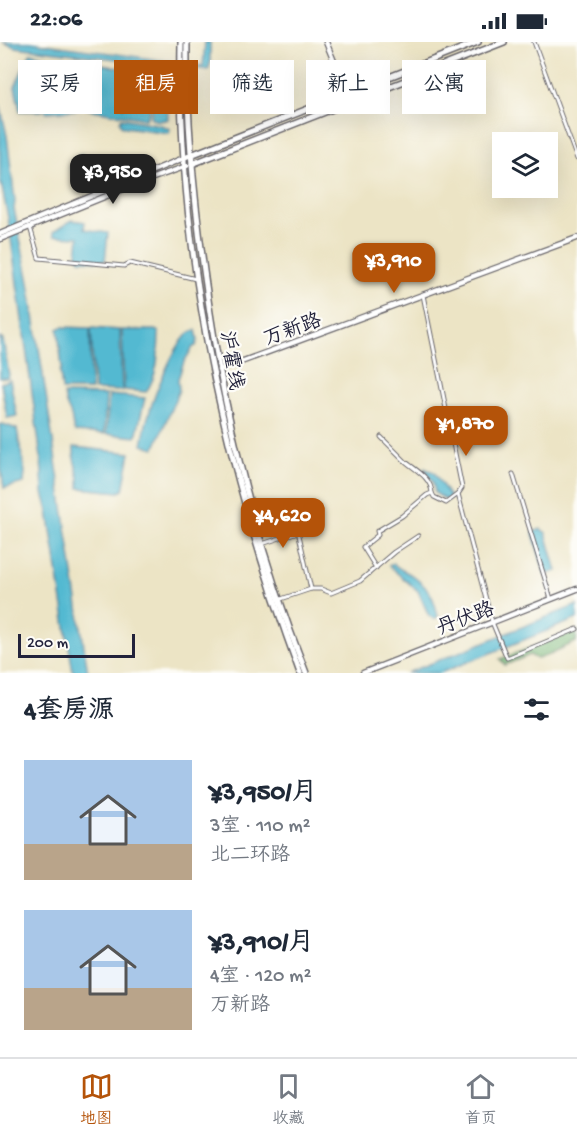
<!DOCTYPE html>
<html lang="zh">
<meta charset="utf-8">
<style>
:root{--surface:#fff;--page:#f6f6f7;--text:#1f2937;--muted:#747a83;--line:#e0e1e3;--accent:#b45309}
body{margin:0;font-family:"Gochi Hand","LXGW WenKai TC",sans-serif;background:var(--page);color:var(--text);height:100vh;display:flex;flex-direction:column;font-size:22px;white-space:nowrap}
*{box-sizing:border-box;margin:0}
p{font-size:20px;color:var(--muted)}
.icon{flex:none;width:33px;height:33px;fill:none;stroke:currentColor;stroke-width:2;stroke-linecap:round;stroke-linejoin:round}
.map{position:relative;height:631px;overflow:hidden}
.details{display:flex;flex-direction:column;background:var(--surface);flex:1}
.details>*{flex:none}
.guide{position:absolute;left:18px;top:18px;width:542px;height:54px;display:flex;gap:12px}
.controls{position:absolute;left:492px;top:90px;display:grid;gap:12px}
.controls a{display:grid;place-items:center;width:66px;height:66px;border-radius:0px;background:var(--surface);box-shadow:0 6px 24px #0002;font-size:30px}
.scale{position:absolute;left:18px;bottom:15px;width:117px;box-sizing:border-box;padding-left:6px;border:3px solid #22223b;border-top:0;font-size:16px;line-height:21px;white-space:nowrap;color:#22223b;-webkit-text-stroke:4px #fdfcf7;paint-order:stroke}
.price{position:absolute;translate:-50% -51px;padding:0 14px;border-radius:12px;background:var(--accent);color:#fff;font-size:20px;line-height:39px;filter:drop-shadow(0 2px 3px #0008)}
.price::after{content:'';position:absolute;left:50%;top:36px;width:18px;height:14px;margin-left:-9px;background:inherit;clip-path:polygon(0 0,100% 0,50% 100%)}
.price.active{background:#222;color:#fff}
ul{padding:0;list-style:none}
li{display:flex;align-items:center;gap:18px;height:150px;padding:0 24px}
li span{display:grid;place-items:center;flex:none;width:168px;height:120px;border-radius:0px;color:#555}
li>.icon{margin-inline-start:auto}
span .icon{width:72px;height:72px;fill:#fffc;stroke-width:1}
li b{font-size:26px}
h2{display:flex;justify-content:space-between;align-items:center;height:72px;padding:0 24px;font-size:26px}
.tag{padding:0 21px;border-radius:0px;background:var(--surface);box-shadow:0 6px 24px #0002;font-size:21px;line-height:54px}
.tag.active{background:var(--accent);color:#fff}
.status{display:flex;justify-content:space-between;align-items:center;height:42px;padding:0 30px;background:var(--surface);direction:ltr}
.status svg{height:16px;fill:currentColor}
.tabs{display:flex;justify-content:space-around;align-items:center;height:84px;border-top:2px solid var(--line);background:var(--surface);font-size:16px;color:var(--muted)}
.tabs a{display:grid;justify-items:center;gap:3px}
.tabs .active{color:var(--accent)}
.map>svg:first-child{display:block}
.forest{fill:#76b575;stroke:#4c6c58;stroke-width:1.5}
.water{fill:#53b9d1;stroke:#3a6e86;stroke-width:1.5}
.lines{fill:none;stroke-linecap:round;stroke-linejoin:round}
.minor-casing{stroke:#69666b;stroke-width:5}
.tertiary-casing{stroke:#69666b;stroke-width:7}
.secondary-casing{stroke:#69666b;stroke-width:7}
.primary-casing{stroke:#69666b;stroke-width:8}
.trunk-casing{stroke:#69666b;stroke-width:8}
.minor{stroke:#fff;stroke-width:3}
.tertiary{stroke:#fff;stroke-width:4.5}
.secondary{stroke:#fff;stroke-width:4.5}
.primary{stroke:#fff;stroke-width:5}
.trunk{stroke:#fff;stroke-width:5}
.labels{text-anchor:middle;stroke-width:4.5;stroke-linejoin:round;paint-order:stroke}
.street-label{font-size:20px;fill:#22223b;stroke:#fdfcf7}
</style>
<div class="status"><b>22:06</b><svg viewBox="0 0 49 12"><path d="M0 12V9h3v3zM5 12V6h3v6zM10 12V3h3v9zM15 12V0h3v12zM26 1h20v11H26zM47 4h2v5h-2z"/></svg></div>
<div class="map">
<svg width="577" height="631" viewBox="0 0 577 631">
<rect width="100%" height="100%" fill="#fdfcf7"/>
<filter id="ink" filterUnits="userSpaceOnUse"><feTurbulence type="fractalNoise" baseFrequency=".0167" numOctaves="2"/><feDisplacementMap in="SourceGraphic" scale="12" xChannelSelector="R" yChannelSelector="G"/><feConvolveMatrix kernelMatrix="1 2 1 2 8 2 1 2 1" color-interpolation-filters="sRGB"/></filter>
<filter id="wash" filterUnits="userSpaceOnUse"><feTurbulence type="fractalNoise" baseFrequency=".008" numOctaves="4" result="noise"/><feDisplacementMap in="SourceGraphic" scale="24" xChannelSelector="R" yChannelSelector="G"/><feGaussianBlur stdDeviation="1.35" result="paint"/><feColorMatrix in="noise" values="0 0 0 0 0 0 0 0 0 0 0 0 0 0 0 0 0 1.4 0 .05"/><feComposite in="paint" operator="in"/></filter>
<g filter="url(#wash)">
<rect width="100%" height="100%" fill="#ece4c5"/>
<path class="forest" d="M577,588L576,600L541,616L537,617L530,613L505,623L500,617Z"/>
<g class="water">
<path d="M2,0H30L203,24L205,0H210V22L208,28L15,5Z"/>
<path d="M31,11L50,16L42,69H20L15,45L26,19Z"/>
<path d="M52,16L88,21L84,63L91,21L127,27L123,67L130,27L153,29L154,31L149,72L146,77L87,67L84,64L76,68L46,70L43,65Z"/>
<path d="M157,31L166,33L168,77C163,79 154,80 151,75Z"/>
<path d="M0,62L7,94L15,159L14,167L29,240L88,631H73L48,469L43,451L41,416L8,176L0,136Z"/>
<path d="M122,76L161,83L170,87L169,91L125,85L121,83L120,79Z"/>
<path d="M82,112L86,119L99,120L107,125V128L84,136L73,134L70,124L76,120L78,114Z"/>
<path d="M72,178L85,180L84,187L108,191L105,219L80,218L77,213L79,195L54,194L53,190Z"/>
<path d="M62,285L90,286L91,348H62L60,329L62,327L58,287Z"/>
<path d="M91,286L120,288L122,349L94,348Z"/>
<path d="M122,288H155L159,290C158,312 159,331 146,350L124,348Z"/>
<path d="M196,288L198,298L196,304L193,305L184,320L178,337L179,348L155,406L142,403C144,394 145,384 148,375C153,357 177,290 196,288Z"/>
<path d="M0,296L3,298L9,333L8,336H0Z"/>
<path d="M10,338L17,374L7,376L1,341Z"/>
<path d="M64,352L106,353L104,392L75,390C71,383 73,377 70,371C66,363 65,361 64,352Z"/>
<path d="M109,353L145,356L136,395L106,392Z"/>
<path d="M3,382L17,387L25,430L24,441L4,446L0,420V383Z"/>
<path d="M74,405L130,411L123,448L119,450L79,446V436L74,417Z"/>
<path d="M424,426L434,430L450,455L446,458L435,451L433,440Z"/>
<path d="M541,487L546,491L557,529L545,533L533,492V490Z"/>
<path d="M393,521C399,528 406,529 413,534C430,548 433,552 438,574L435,577L429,574L418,549L389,524Z"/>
<path d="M577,563V577L440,631H407Z"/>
</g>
</g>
<g filter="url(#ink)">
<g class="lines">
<defs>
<g id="minor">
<path d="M534,0L577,117"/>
<path d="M30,185L39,216L124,224L130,221L196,237"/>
<path d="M423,253L462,446L458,452L492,580L507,616L577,587"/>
<path d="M381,395C389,403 397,411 405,419C415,428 431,435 432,451"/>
<path d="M513,432L551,557"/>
<path d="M262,502L298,490"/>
<path d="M376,526L363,505L378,493L377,489L402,474L427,453L432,451L434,455L446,461L458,452"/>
<path d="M311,547H321L331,551L360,539L394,510L418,494"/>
<path d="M281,557L311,547L293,466"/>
</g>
<g id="tertiary">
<path d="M326,0L347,51"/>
<path d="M219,328L577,196"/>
</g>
<g id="secondary">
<path d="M0,192L191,113"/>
<path d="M0,197L136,142L187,124"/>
<path d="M363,631L577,547"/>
</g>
<g id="primary">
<path d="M191,113L478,0"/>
<path d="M192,122L504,0"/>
</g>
<g id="trunk">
<path d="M181,0C177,215 226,430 300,631"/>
<path d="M187,0C186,79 194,158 205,236C223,371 256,504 306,631"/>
</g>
</defs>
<use href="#minor" class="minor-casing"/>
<use href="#tertiary" class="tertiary-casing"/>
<use href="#secondary" class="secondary-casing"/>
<use href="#primary" class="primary-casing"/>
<use href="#trunk" class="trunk-casing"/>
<use href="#minor" class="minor"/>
<use href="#tertiary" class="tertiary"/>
<use href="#secondary" class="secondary"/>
<use href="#primary" class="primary"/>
<use href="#trunk" class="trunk"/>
</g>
</g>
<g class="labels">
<g class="street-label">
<text transform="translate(292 286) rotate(-20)" y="7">万新路</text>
<text transform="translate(233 318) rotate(80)" y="7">沪霍线</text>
<text transform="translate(465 575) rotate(-21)" y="7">丹伏路</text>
</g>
</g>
</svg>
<div class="controls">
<a><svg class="icon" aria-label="layers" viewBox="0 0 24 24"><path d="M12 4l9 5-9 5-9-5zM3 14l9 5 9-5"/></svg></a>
</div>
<div class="scale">200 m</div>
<b class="price active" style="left:113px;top:163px">¥3,950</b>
<b class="price" style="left:394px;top:252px">¥3,910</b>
<b class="price" style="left:466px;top:415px">¥1,870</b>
<b class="price" style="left:283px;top:507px">¥4,620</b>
<div class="guide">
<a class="tag">买房</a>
<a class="tag active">租房</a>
<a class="tag">筛选</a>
<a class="tag">新上</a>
<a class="tag">公寓</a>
</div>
</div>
<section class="details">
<h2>4套房源<svg class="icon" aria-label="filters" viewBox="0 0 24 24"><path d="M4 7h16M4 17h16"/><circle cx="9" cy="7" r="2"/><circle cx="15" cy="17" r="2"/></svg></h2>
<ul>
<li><span style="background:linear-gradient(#a9c7e8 70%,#b9a48a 0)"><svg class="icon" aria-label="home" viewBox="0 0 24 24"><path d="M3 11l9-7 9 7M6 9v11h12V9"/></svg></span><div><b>¥3,950/月</b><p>3室 · 110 m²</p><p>北二环路</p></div></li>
<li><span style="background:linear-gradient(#a9c7e8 65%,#b9a48a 0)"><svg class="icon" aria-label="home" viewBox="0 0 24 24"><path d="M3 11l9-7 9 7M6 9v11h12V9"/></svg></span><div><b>¥3,910/月</b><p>4室 · 120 m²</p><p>万新路</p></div></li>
</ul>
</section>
<nav class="tabs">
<a class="active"><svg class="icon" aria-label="map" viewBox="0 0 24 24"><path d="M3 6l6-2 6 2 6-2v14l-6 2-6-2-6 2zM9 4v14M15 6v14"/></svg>地图</a>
<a><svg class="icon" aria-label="saved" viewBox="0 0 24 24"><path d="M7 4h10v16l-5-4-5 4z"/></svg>收藏</a>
<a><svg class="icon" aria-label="home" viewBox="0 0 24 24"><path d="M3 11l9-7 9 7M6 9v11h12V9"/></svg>首页</a>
</nav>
